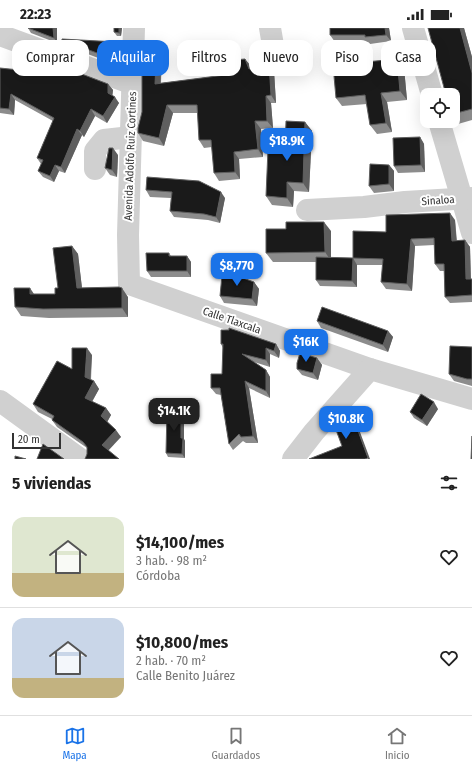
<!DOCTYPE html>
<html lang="es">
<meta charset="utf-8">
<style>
:root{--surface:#fff;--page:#f6f6f6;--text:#222;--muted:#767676;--line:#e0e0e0;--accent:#1a73e8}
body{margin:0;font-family:"Fira Sans Condensed",sans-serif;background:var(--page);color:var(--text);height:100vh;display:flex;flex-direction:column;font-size:15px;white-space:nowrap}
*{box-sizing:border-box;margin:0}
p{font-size:13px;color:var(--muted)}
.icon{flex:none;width:22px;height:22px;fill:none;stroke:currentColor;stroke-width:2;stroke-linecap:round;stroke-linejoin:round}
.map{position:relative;height:431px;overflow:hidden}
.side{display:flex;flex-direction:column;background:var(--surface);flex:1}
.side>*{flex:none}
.banner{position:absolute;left:12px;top:12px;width:448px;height:36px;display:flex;gap:8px}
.tools{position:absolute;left:420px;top:60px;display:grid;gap:8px}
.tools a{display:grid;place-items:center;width:40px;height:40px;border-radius:8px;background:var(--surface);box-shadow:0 4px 16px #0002;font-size:20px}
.scale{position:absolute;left:12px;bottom:10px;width:49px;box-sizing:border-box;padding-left:4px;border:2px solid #333;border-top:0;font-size:11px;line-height:14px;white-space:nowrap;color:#333;-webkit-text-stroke:3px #fff;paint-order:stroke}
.price{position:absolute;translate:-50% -34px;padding:0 9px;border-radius:8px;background:var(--accent);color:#fff;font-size:13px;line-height:26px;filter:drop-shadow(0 1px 2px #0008)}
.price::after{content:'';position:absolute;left:50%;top:24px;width:12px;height:9px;margin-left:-6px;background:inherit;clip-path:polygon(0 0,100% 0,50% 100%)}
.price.on{background:#222;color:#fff}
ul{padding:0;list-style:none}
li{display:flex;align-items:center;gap:12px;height:100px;padding:0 12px}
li+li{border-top:1px solid var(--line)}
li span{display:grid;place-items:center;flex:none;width:112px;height:80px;border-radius:12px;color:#555}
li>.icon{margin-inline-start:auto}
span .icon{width:48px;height:48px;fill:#fffc;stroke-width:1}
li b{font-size:17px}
h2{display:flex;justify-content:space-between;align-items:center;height:48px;padding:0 12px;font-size:17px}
.tag{padding:0 14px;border-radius:12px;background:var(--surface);box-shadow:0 4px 16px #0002;font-size:14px;line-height:36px}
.tag.on{background:var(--accent);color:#fff}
.status{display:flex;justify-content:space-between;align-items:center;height:28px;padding:0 20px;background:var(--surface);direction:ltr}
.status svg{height:11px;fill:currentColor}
.dock{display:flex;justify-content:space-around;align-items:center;height:56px;border-top:1px solid var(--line);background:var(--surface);font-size:11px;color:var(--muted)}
.dock a{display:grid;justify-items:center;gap:2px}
.dock .on{color:var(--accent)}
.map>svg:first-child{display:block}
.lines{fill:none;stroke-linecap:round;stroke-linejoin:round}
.minor{stroke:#d0d0d0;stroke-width:22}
.wall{fill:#8c8c8c}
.shaded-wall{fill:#5f5f5f}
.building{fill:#1a1a1a;stroke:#5f5f5f}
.labels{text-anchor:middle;stroke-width:4;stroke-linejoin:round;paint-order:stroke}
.street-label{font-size:11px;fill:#333;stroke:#fff}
</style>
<div class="status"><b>22:23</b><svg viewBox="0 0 49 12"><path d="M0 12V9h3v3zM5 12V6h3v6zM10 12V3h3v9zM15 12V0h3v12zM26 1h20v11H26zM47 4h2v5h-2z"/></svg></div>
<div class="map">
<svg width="472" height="431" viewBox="0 0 472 431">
<rect width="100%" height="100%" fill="#fff"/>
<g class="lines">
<g class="minor">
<path d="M134,0L128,207L129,256L370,341L472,371"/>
<path d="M270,0L275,29"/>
<path d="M413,0L432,67"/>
<path d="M0,7L133,56"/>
<path d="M439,93L472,205"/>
<path d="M95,141V123L104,112L131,109"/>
<path d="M307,182L364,179L405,174L472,170"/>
<path d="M0,373L80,431"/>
<path d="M293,431L314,404L370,341"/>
</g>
</g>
<g class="wall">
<path d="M28,0H57V15L31,5Z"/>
<path d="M114,0H122L121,8H117L114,4Z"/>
<path d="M389,0L391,13L370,16L368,14H335L330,7Z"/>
<path d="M428,0H464L472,29V92L458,96L453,89V67Z"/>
<path d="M62,12L117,14L121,20L120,38L66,18Z"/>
<path d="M157,15L162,22L161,55L225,47L245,31L251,40L274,43L276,75H271L273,100L261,101L263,129L239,131L240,151L219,153L214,145L212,119L204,120L199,112L198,85H173L164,118L143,113L138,105L142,84V37L140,34Z"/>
<path d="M0,40L108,56L113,62L112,68L119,75L107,95L95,88L84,109L82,107L65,145L59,143L54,154L43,149L38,143L41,136L37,130L53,93L15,72L14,87L0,85Z"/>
<path d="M404,40L407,72L387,74L392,104L377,106L370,97L367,76L342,78L336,70Z"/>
<path d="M305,94L312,103L309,164L294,163L293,179L272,177L266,168L285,122Z"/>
<path d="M420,109L424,116L425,144L398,145L394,138Z"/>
<path d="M118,127L117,149L110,147L105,140Z"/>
<path d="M389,137L394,143V163L374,165L369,158Z"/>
<path d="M147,149L225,170L220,195L208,192L174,189L170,183L171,170L150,169L146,162Z"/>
<path d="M455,192L457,213L465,212L470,219L471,251H472V274L450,275L445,269L444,243H440L435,236L434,217L415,218L412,263L386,261L381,254L383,237H357V259L320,258L316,252V234H273L266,225L331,203V230H353L386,204Z"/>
<path d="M72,218L78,226L82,260L128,269V289L49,290L21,288L15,279L55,266L58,260Z"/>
<path d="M169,225L171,228H187L191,234V249H151L147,243Z"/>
<path d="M254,254L259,261L257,278L224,275L220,268Z"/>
<path d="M317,293L388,303L393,309L388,324L321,300Z"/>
<path d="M221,316H276L280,323L279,330L270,326V339L254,334L266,342L270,349V370L249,360L258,415H246L243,413L233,422L229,416L221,367L216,366L211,360L222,346L223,320Z"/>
<path d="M472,319V358L454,353L449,346Z"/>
<path d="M92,327L91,352L94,353L99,361L92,374L106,380L111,387L107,394L121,409L87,426V420L57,399L52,392V391L38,384L33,376L72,341Z"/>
<path d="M317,330L322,337L318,352L302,347L297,341Z"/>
<path d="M438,381L427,398L414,390L410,384Z"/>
<path d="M184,386V411L185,413V430L168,429L166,425Z"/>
</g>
<g class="shaded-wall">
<path d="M53,0H57V15L54,10Z"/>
<path d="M119,0H122L121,8L119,5Z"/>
<path d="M385,0H389L391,13L386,7Z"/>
<path d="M460,0H464L472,29V45Z"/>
<path d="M117,14L121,20L120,38L116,32Z"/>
<path d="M157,15L162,22L160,64L155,56Z"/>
<path d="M245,31L251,38L254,49L249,41Z"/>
<path d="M397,31L404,40L407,72L400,63Z"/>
<path d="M269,36L274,43L276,75L271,67Z"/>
<path d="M108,56L113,62L112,71L108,65Z"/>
<path d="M381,65L387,74L392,104L386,95Z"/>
<path d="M11,66L15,72L14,87L9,81Z"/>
<path d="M266,68L271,75L273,100L267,93Z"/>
<path d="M115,69L119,75L107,95L103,88Z"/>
<path d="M167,77L173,85L164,118L159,110Z"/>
<path d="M91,81L95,88L84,109L80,103Z"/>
<path d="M255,93L261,101L263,129L258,121Z"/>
<path d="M305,94L312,103L309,164L303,155Z"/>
<path d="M77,101L82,107L65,145L61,139Z"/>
<path d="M420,109L424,116L425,144L421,137Z"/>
<path d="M113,120L118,127L117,149L112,142Z"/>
<path d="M234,124L239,131L240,151L235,144Z"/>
<path d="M55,137L59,143L54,154L50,148Z"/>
<path d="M389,137L394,143V163L389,156Z"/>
<path d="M287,154L294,163L293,179L287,170Z"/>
<path d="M221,164L225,170L220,195L216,189Z"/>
<path d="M450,185L455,192L457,220L452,213Z"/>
<path d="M324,194L331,203V233L325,224Z"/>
<path d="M411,211L415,218L412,263L407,256Z"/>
<path d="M465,212L470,219L471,258L466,251Z"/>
<path d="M72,218L78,226L83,269L77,260Z"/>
<path d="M187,228L191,234V249L187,243Z"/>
<path d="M353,230L357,237V259L352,253Z"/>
<path d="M254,254L259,261L257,278L252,271Z"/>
<path d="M30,260L36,269L30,266Z"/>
<path d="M122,260L128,269V289L122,280Z"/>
<path d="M388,303L393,309L388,324L383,317Z"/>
<path d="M276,316L280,323L279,330L274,323Z"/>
<path d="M87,320L92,327L90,356L85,349Z"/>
<path d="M266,320L270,326V339L266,332Z"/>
<path d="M317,330L322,337L318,352L313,345Z"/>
<path d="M266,342L270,349V370L266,363Z"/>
<path d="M94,353L99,361L90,377L85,370Z"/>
<path d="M245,353L249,360L258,415L253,408Z"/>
<path d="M434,374L438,381L427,398L422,392Z"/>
<path d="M106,380L111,387L106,396L101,388Z"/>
<path d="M350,381L354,388L370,431H368V430Z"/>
<path d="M181,382L184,386V411L185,413V430L182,426L181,410Z"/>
<path d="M116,402L121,409L107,424L102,417Z"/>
</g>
<g class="building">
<path d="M28,0H53L54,10Z"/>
<path d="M114,0H119V5L114,4Z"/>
<path d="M330,0H385L386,7L365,9V7H330Z"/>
<path d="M428,0H460L472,45V81L453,86V67H446Z"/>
<path d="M62,11L117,14L116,32L62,12Z"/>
<path d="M141,14L157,15L155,56L225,47L223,33L245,31L249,41L269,36L271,67L266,68L267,93H255L258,121L234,124L235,144L214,145L211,112H199L197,77H167L159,110L138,105V100L142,84V34H140Z"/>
<path d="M37,29L108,56V65L115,69L103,88L91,81L80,103L77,101L61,139L55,137L50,148L38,143L43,132L37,130L54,90L11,66L9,81L0,80V40L29,43Z"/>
<path d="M397,31L400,63L381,65L386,95L370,97L365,67L336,70L333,37Z"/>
<path d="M286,93L305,94L303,155L287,154V170L266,168L268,121L285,122Z"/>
<path d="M420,109L421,137L394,138L393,110Z"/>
<path d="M109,120H113L112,142L105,140Z"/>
<path d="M370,136L389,137V156L369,158Z"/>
<path d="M147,149L199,153L221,164L216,189L204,186L170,183L172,164L146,162Z"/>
<path d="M450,185L452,213L465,212L466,251H472V267L445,269L444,236H435L434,210L411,211L407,256L381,254L383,231L353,230V203L386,204V187Z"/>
<path d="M286,194H324L325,224L266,225V201H286Z"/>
<path d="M72,218L77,260L119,259L122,260V280L43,281L15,279L14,260H30V266H55V260H58L53,220Z"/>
<path d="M146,225H169V228H187V243H147Z"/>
<path d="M316,229L353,230L352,253L316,252Z"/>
<path d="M222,247L240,249L254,254L252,271L220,268Z"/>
<path d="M322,279L388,303L383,317L317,293Z"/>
<path d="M229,300L276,316L274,323L266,320V332L242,326L266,342V363L245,353L253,408L241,409L239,406L229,416L220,360H211V346H222L223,316H221V302H229Z"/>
<path d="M450,318L472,319V351H467L449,346Z"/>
<path d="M72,320H87L85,349L94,353L85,370L106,380L101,388L116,402L102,417L119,431H85L87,426V419L83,414L52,392L54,388L33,376L57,333L72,341Z"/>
<path d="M300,325L317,330L313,345L297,341V335Z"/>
<path d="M421,366L434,374L422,392L410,384Z"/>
<path d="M350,381L368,430L365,431H309L342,418L332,391L336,386Z"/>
<path d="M167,382H181V410H183L182,426L166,425Z"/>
<path d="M472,409V431H471L472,408Z"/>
<path d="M43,416L64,431H37Z"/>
<path d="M15,428L26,431H15Z"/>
</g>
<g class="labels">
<g class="street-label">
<text transform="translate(130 128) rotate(-88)" y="4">Avenida Adolfo Ruiz Cortines</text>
<text transform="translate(438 172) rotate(-4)" y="4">Sinaloa</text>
<text transform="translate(232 292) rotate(19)" y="4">Calle Tlaxcala</text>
</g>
</g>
</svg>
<div class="tools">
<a><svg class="icon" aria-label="locate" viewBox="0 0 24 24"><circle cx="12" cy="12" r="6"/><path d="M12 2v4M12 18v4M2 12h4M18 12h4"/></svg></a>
</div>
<div class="scale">20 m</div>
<b class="price" style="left:287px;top:134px">$18.9K</b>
<b class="price" style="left:237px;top:259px">$8,770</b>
<b class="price" style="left:306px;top:335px">$16K</b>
<b class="price on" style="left:174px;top:404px">$14.1K</b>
<b class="price" style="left:346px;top:412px">$10.8K</b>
<div class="banner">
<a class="tag">Comprar</a>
<a class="tag on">Alquilar</a>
<a class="tag">Filtros</a>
<a class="tag">Nuevo</a>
<a class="tag">Piso</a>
<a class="tag">Casa</a>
</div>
</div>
<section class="side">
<h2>5 viviendas<svg class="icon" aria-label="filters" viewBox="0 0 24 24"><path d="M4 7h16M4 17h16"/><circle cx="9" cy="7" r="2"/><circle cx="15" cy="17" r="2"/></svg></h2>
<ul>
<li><span style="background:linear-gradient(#dfe7d0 70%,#c2b280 0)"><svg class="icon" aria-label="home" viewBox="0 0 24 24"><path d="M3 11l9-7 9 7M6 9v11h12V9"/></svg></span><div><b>$14,100/mes</b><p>3 hab. · 98 m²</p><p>Córdoba</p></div><svg class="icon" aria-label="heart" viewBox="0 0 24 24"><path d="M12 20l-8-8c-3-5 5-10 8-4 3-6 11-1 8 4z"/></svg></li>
<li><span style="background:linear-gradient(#c9d6e8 75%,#c2b280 0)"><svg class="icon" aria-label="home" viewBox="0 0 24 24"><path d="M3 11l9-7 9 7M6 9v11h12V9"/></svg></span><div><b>$10,800/mes</b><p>2 hab. · 70 m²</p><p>Calle Benito Juárez</p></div><svg class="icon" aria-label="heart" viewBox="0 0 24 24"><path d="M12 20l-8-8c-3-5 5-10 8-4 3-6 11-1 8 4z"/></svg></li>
</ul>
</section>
<nav class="dock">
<a class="on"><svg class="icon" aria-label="map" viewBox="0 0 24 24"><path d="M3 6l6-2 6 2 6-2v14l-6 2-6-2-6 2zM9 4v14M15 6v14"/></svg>Mapa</a>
<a><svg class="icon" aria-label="saved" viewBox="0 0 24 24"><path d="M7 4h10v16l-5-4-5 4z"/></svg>Guardados</a>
<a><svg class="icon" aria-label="home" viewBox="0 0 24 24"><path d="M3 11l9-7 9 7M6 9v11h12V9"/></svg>Inicio</a>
</nav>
